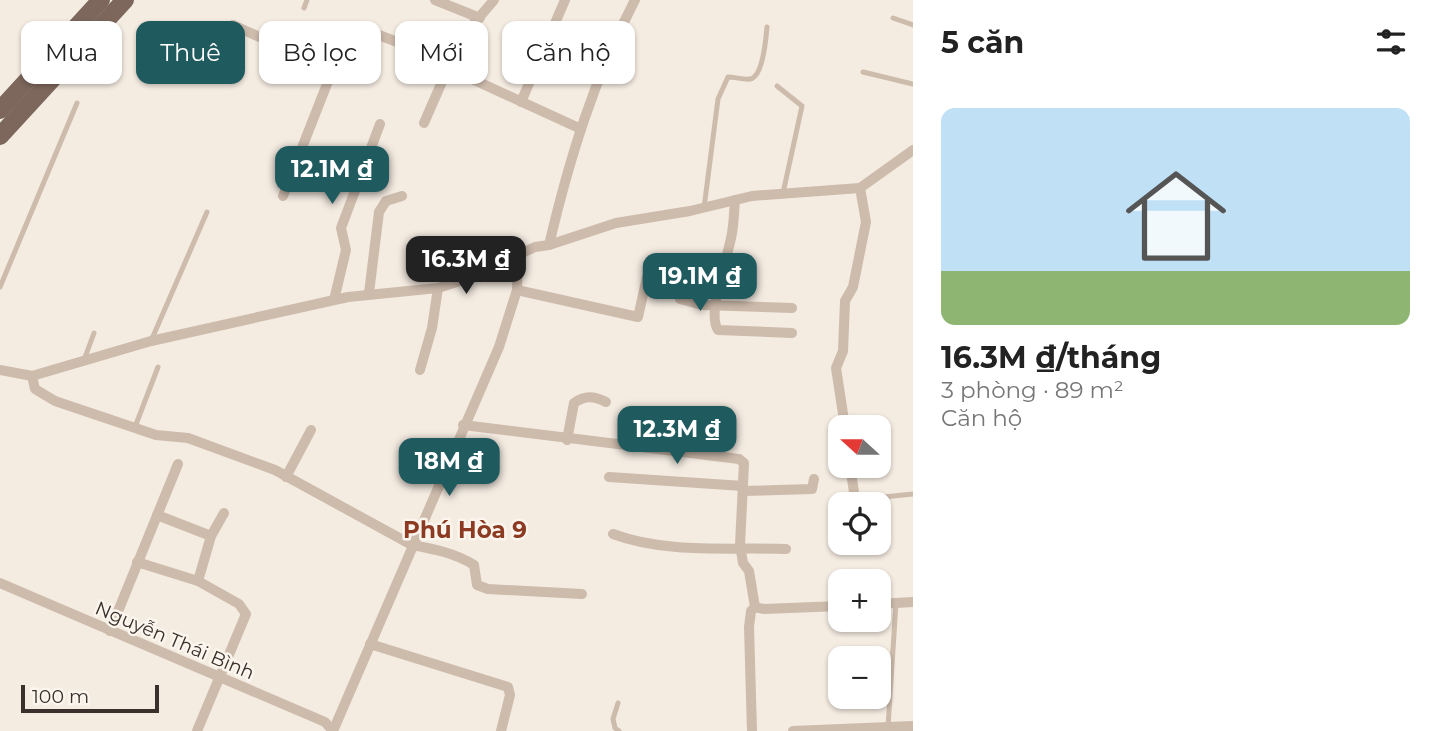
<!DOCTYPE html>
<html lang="vi">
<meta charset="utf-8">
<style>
:root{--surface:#fff;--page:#f2f2f2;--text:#222;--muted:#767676;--accent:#1f5a5e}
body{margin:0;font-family:Montserrat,sans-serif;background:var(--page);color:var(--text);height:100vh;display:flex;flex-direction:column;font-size:26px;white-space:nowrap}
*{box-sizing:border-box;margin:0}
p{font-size:23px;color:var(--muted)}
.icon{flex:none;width:38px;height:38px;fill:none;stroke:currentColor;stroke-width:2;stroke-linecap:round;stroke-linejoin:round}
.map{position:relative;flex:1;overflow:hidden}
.side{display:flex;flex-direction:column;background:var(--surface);width:525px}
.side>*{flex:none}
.hud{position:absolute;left:21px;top:21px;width:665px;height:63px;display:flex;gap:14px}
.needle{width:46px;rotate:291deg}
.tools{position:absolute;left:828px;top:415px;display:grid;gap:14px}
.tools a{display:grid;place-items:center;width:63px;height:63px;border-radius:14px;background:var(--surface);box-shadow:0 2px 5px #0004;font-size:35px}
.scale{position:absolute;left:21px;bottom:18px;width:138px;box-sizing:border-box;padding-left:7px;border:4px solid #3b302b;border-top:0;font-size:19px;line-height:24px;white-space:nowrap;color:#3b302b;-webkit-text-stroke:5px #fbf5ee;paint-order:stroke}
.price{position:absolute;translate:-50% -60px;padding:0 16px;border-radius:14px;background:var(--accent);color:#fff;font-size:23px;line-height:46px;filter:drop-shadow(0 2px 4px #0008)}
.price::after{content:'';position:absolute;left:50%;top:42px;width:21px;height:16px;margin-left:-10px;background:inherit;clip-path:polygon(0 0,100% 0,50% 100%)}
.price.selected{background:#222;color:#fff}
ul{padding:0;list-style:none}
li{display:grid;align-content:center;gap:14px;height:371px;padding:0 28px}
li span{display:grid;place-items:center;height:217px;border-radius:14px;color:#555}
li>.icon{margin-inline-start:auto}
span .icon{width:126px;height:126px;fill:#fffc;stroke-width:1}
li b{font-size:30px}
h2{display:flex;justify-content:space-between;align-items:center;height:84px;padding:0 28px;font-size:30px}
.chip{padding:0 24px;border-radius:14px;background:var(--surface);box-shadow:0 2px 5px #0004;font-size:24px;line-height:63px}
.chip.selected{background:var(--accent);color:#fff}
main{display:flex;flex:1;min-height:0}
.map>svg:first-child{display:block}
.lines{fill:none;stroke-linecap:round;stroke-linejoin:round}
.lane{stroke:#cdbbac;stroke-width:5}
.street{stroke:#cdbbac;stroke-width:10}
.primary{stroke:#7d675c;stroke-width:18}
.labels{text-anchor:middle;stroke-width:5;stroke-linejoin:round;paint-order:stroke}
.street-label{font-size:19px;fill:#3b302b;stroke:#fbf5ee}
.quarter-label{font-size:23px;font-weight:bold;fill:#8c3b22;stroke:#fbf5ee}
</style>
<main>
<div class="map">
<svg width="913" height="731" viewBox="0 0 913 731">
<rect width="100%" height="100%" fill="#f4ebe1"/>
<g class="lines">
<g class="lane">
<path d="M304,8L307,0"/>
<path d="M893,18L913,25"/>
<path d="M863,72L913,84"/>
<path d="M777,86L802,106L783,193"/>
<path d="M704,208L718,99L728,77C735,77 744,80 750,79C763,77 766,38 767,27"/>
<path d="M0,287L77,103"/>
<path d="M151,341L207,212"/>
<path d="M84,360L94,333"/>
<path d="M135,427L158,367"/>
<path d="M656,448L657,428"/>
<path d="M854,492L859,498L864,499L913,494"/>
<path d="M618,703L613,719L615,728L619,731"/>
<path d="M888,727L896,603"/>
</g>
<g class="street">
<path d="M435,0L480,18"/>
<path d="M233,25L332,70"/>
<path d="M448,68L581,129"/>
<path d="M521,102L565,0"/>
<path d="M424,123L448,68L452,49L494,0"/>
<path d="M283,196L349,28L358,27L405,45L452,49"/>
<path d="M735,200C734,211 734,222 732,233C729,255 706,312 718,330L792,333"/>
<path d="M549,245C569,160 594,78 635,0"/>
<path d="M517,290L638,317L647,277"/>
<path d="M369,293L379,212L386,201L402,196"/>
<path d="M680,299L702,305L792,308"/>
<path d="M334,300L346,250L341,228L380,124"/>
<path d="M0,370L32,376L151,341L348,297L438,288L466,279L535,247L549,245L616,223L690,211L752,196L860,188L913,150"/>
<path d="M420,370L432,328L438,288"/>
<path d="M32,376L35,389L55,401L156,435L188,438L275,470L412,545C434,549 455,553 474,565L477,585L488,589L582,594"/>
<path d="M463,425L739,459L744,463L740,545L743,563L749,571L755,607L751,611L749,627L752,731"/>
<path d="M845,427L836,368L843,351L845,301L853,287L866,222L860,188"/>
<path d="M567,440L574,403C585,395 594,396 606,402"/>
<path d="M850,466L854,492"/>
<path d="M286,477L311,430"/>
<path d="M609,477L743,486"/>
<path d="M743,491L812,489L814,479"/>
<path d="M613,534C666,554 731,547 786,549"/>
<path d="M211,536L224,513"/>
<path d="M137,562L198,581L211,536L157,515"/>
<path d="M0,583L325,722L333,731"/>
<path d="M878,604L913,602"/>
<path d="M755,607L764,609L840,606"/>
<path d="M110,631L178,464"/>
<path d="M370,644L508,687L510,695L501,731"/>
<path d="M197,731L246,614L239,604L198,581"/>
<path d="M333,731L499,347L517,290L518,255"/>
<path d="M793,731L913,726"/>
</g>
<g class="primary">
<path d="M0,110L101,0"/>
<path d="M0,136L125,0"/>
</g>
</g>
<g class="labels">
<g class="street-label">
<text transform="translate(175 640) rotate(23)" y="7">Nguyễn Thái Bình</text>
</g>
<g class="quarter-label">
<text x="465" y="538">Phú Hòa 9</text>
</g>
</g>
</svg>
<div class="tools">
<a><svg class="needle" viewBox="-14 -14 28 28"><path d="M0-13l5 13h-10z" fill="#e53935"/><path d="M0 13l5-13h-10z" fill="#767676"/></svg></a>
<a><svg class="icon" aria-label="locate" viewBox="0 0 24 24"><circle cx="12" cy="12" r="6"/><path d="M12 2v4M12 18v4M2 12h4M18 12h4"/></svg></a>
<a>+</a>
<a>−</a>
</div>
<div class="scale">100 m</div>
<b class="price" style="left:332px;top:206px">12.1M ₫</b>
<b class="price selected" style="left:466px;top:296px">16.3M ₫</b>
<b class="price" style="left:700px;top:313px">19.1M ₫</b>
<b class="price" style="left:677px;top:466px">12.3M ₫</b>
<b class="price" style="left:449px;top:498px">18M ₫</b>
<div class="hud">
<a class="chip">Mua</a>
<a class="chip selected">Thuê</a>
<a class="chip">Bộ lọc</a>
<a class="chip">Mới</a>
<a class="chip">Căn hộ</a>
</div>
</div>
<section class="side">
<h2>5 căn<svg class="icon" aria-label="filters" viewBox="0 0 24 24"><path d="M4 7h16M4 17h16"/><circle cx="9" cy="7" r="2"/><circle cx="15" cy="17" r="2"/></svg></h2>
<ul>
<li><span style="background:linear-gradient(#bfe0f5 75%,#8fb573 0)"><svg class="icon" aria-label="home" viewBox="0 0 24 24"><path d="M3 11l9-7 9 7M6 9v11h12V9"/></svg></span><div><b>16.3M ₫/tháng</b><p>3 phòng · 89 m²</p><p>Căn hộ</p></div></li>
</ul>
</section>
</main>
